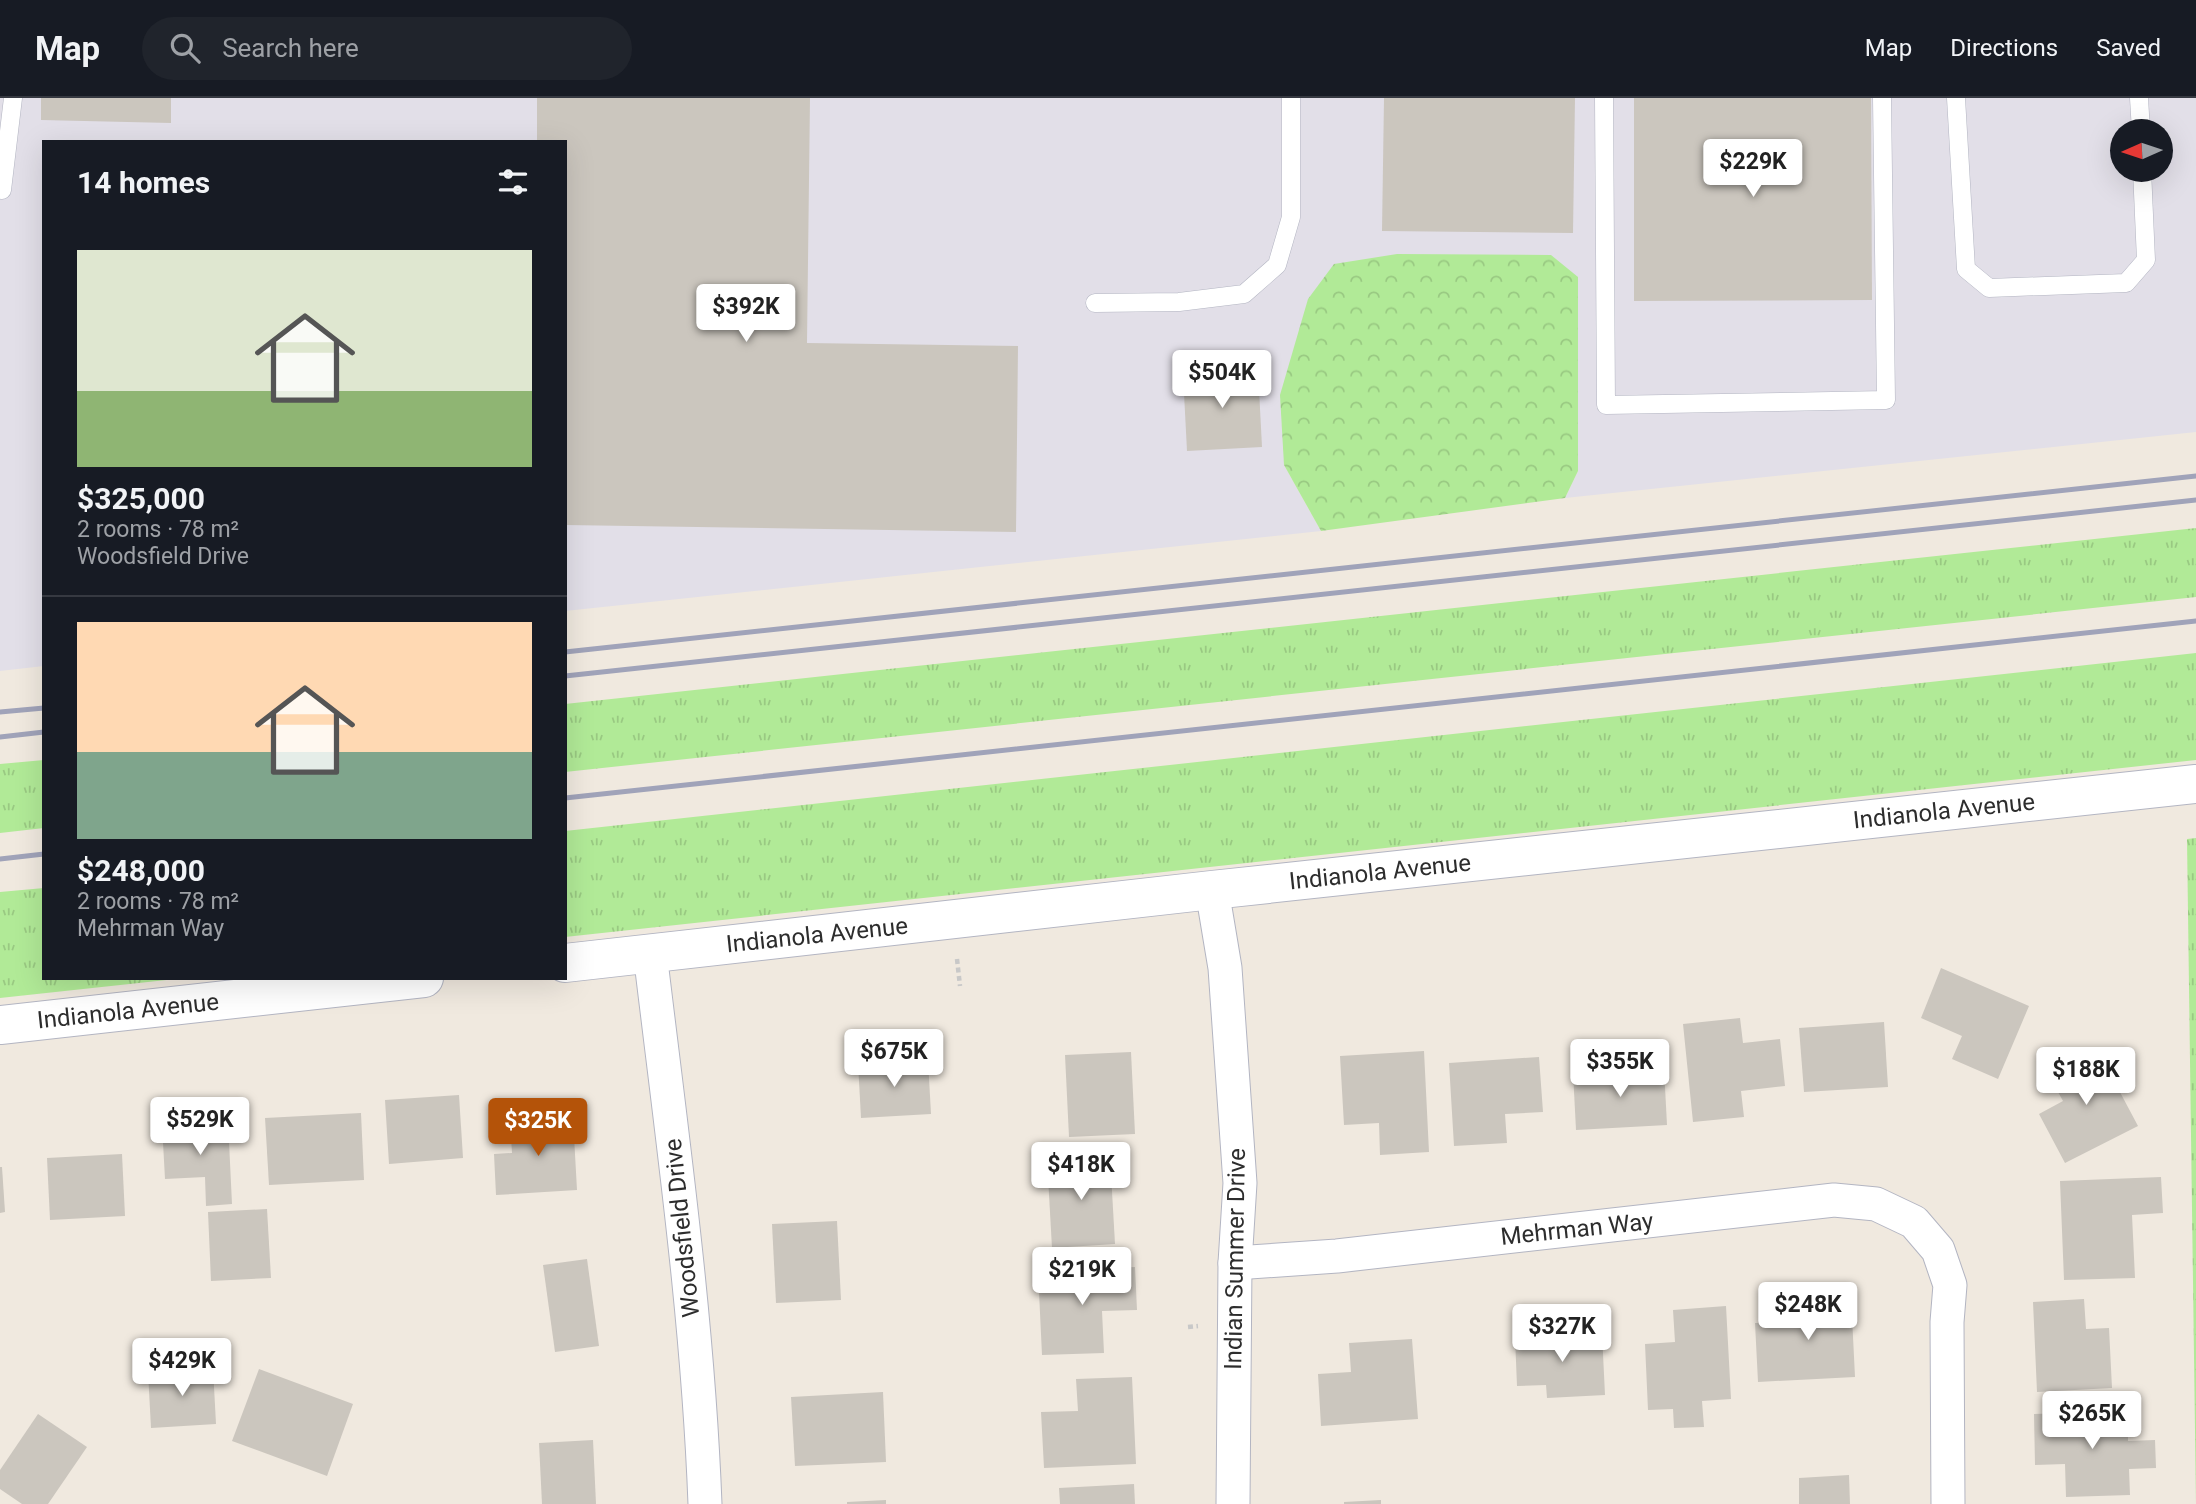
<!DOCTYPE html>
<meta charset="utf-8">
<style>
:root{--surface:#171b24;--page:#20242c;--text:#f1f3f6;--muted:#9ea1a6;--line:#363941;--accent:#b45309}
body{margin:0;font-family:Roboto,sans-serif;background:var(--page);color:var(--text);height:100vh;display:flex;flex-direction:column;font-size:26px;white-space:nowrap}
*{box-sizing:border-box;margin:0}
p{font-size:23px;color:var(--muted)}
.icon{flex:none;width:38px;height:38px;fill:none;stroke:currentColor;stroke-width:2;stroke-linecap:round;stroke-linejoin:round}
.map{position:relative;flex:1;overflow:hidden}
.drawer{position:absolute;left:42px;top:42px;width:525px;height:840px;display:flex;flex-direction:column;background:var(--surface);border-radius:0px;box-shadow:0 7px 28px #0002}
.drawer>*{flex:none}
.needle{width:46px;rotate:267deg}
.buttons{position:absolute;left:2110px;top:21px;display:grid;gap:14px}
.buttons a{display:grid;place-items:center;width:63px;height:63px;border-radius:50%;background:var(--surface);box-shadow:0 7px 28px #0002;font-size:35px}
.price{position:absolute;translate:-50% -60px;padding:0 16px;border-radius:7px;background:#fff;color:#222;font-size:23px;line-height:46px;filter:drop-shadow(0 2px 4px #0008)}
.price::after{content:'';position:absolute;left:50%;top:42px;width:21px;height:16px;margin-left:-10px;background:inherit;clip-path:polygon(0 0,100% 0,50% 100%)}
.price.selected{background:var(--accent);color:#fff}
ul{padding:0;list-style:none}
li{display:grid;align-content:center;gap:14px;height:371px;padding:0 35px}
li+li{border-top:2px solid var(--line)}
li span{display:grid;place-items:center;height:217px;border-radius:0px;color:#555}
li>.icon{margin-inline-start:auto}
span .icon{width:126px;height:126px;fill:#fffc;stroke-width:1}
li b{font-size:30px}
h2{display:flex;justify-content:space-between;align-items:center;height:84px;padding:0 35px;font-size:30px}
header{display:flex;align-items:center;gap:42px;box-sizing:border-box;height:98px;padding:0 35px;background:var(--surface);border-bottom:2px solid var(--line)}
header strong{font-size:33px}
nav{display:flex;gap:38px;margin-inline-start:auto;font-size:24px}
.search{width:490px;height:63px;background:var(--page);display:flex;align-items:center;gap:18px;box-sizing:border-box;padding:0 24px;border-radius:38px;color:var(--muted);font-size:26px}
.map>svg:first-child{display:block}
.industrial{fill:#e2dfe8;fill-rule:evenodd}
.grass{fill:url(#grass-tufts)}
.forest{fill:url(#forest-crowns)}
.building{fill:#cbc6be}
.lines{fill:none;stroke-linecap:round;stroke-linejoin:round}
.lane-casing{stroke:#b3b5c2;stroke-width:19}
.street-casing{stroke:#b3b5c2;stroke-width:35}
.secondary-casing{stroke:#b3b5c2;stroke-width:40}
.path{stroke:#c8c8c8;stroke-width:4.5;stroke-dasharray:5 3.5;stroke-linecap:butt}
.lane{stroke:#fff;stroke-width:18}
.street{stroke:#fff;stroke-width:33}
.secondary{stroke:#fff;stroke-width:38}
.rail{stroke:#a0a3b9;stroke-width:5}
.labels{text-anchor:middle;stroke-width:6;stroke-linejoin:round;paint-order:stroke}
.street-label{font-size:24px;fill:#2d2d2d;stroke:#fff}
</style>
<header>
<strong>Map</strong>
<div class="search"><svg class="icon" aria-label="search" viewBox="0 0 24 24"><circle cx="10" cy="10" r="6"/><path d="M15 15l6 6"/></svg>Search here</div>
<nav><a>Map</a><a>Directions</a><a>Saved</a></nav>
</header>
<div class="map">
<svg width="2196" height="1406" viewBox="0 0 2196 1406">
<defs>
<pattern id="grass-tufts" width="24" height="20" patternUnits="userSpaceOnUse" patternTransform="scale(1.75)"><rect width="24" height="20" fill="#b1ea97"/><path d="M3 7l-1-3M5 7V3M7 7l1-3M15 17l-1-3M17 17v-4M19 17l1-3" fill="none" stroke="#99c982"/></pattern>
<pattern id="forest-crowns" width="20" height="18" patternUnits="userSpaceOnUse" patternTransform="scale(1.75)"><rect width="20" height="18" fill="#b1ea97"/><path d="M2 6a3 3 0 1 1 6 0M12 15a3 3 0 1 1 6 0" fill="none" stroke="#99c982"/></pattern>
</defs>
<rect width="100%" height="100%" fill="#f0e9df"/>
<path class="industrial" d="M0,0H2196V334L1565,400L1578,373L1284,367L1321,433L565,513V44H44V568L0,573ZM2123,33H2161V72H2123Z"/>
<g class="grass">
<path d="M2196,430V499L565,674V606Z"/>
<path d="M2196,555V662L565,839V733Z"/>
<path d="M44,662V730L0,735V666Z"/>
<path d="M2196,740V1406L2187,741Z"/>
<path d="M44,790V880H185L0,900V794Z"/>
</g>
<path class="forest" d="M1397,156L1551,157L1578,179V373L1565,400L1321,433L1284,367L1280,297L1308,201L1334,166Z"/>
<g class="building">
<path d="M41,0H171V25L41,22Z"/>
<path d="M537,0H810L807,245L1018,248L1016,434L565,427V44H537Z"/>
<path d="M1384,0H1575L1573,135L1382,133Z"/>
<path d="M1634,0H1871L1872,202L1634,203Z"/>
<path d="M1258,272L1262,349L1187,353L1183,276Z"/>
<path d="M1941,870L2029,908L1998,981L1952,961L1962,938L1921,920Z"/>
<path d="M1740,920L1743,945L1780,941L1785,988L1741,993L1744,1019L1693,1024L1683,926Z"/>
<path d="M1884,924L1888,989L1804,994L1799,930Z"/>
<path d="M2096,949L2138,1028L2065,1065L2039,1016L2063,1003L2047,974Z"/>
<path d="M1424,953L1429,1054L1380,1057L1379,1025L1344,1027L1340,958Z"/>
<path d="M1131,954L1135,1036L1069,1039L1065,957Z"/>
<path d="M1539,959L1543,1014L1505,1016L1507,1045L1454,1048L1449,965Z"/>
<path d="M928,962L931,1016L861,1020L858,965Z"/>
<path d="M1664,970L1667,1027L1576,1032L1573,974Z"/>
<path d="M459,997L463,1060L389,1066L385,1002Z"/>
<path d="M361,1015L364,1082L269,1087L265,1020Z"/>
<path d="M573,1020L577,1092L496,1097L494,1056L512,1055L510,1023Z"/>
<path d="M228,1023L232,1106L206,1108L205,1079L165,1081L162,1026Z"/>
<path d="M122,1056L125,1118L50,1122L47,1060Z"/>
<path d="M1110,1058L1115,1146L1052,1150L1047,1061Z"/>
<path d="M0,1069H2L5,1114L0,1115Z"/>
<path d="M2161,1079L2163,1115L2132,1117L2135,1180L2064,1182L2060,1083Z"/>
<path d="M267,1111L271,1180L211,1183L208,1114Z"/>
<path d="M837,1123L841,1202L776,1205L772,1126Z"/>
<path d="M587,1161L599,1248L555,1254L543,1167Z"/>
<path d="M1135,1169L1137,1212L1102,1213L1104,1255L1042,1257L1038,1173Z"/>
<path d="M1851,1198L1855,1279L1758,1284L1755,1225L1784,1224L1783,1202Z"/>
<path d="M2084,1201L2086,1231L2109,1230L2112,1290L2037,1294L2033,1204Z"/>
<path d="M1726,1208L1731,1301L1702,1303L1704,1329L1674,1330L1673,1311L1648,1312L1645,1246L1675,1244L1673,1212Z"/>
<path d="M1602,1235L1605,1297L1547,1300L1546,1287L1517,1288L1515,1239Z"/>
<path d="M1412,1241L1418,1321L1321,1328L1318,1276L1351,1274L1349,1245Z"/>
<path d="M213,1270L216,1326L151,1330L148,1274Z"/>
<path d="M259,1271L353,1306L327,1378L232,1343Z"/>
<path d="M1132,1279L1136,1366L1044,1370L1041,1314L1078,1313L1076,1281Z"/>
<path d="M883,1294L886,1364L795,1368L791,1299Z"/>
<path d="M2128,1313V1343L2155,1342L2156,1370L2129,1371L2130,1397L2066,1399L2065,1366L2035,1367L2034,1316Z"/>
<path d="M38,1316L87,1349L48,1406H22L0,1391V1372Z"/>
<path d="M593,1342L596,1406H542L539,1345Z"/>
<path d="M1849,1377L1850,1406H1799V1380Z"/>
<path d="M1134,1386L1135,1406H1060L1059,1390Z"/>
<path d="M886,1402V1406H847V1404Z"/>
<path d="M1381,1402V1406H1344V1404Z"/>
</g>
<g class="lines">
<defs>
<g id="lane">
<path d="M1604,0L1606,307L1886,302L1882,0"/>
<path d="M1956,0L1966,171L1989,190L2126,185L2146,162L2142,72"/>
<path d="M2139,0L2141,33"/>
<path d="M2,92L13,0"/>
<path d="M1095,205L1179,204L1244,196L1277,167L1291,119V0"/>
</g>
<g id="street">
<path d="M1212,792L1225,870L1240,1085L1235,1165L1233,1406"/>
<path d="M650,855C672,1039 698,1221 705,1406"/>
<path d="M1235,1165L1337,1158L1834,1102L1876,1106L1914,1124L1938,1152L1950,1187L1947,1224L1948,1406"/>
</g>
<g id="secondary">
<path d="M565,865L1212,792L2196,686"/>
<path d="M0,927L424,880"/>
</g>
</defs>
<use href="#lane" class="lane-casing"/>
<use href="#street" class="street-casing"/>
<use href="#secondary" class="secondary-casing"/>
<g class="path">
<path d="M957,861L960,888"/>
<path d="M1188,1229L1198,1228"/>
</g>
<use href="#lane" class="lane"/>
<use href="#street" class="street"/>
<use href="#secondary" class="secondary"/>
<g class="rail">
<path d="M565,554L2196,378"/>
<path d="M565,578L2196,402"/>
<path d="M0,614L44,610"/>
<path d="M0,639L44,634"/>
<path d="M565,700L2196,523"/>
<path d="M0,761L44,756"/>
</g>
</g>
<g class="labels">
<g class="street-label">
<text transform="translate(1944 713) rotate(-6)" y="8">Indianola Avenue</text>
<text transform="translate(1380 774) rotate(-6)" y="8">Indianola Avenue</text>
<text transform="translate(817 837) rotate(-6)" y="8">Indianola Avenue</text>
<text transform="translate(128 913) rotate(-6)" y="8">Indianola Avenue</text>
<text transform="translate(682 1130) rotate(-96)" y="8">Woodsfield Drive</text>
<text transform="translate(1577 1131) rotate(-6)" y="8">Mehrman Way</text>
<text transform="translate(1235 1161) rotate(-89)" y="8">Indian Summer Drive</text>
</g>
</g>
</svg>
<div class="buttons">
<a><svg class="needle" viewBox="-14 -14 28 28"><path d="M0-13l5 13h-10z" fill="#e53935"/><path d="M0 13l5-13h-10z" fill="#9ea1a6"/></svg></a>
</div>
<b class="price" style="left:1753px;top:101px">$229K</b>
<b class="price" style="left:746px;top:246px">$392K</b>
<b class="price" style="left:1222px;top:312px">$504K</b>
<b class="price" style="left:894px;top:991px">$675K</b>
<b class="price" style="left:1620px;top:1001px">$355K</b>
<b class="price" style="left:2086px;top:1009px">$188K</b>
<b class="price" style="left:200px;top:1059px">$529K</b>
<b class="price selected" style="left:538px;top:1060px">$325K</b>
<b class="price" style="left:1081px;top:1104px">$418K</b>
<b class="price" style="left:1082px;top:1209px">$219K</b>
<b class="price" style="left:1808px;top:1244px">$248K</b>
<b class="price" style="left:1562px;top:1266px">$327K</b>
<b class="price" style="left:182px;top:1300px">$429K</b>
<b class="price" style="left:2092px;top:1353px">$265K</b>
<section class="drawer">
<h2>14 homes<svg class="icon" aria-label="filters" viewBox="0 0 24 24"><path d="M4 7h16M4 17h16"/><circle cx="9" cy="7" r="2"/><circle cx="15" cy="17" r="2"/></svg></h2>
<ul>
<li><span style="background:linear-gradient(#dfe7d0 65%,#8fb573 0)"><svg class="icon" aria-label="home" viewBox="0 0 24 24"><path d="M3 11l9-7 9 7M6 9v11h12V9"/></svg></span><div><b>$325,000</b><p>2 rooms · 78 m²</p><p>Woodsfield Drive</p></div></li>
<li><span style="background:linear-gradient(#ffd9b3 60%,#7fa58c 0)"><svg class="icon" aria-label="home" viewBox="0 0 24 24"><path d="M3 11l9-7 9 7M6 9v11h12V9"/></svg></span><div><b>$248,000</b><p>2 rooms · 78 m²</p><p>Mehrman Way</p></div></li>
</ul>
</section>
</div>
